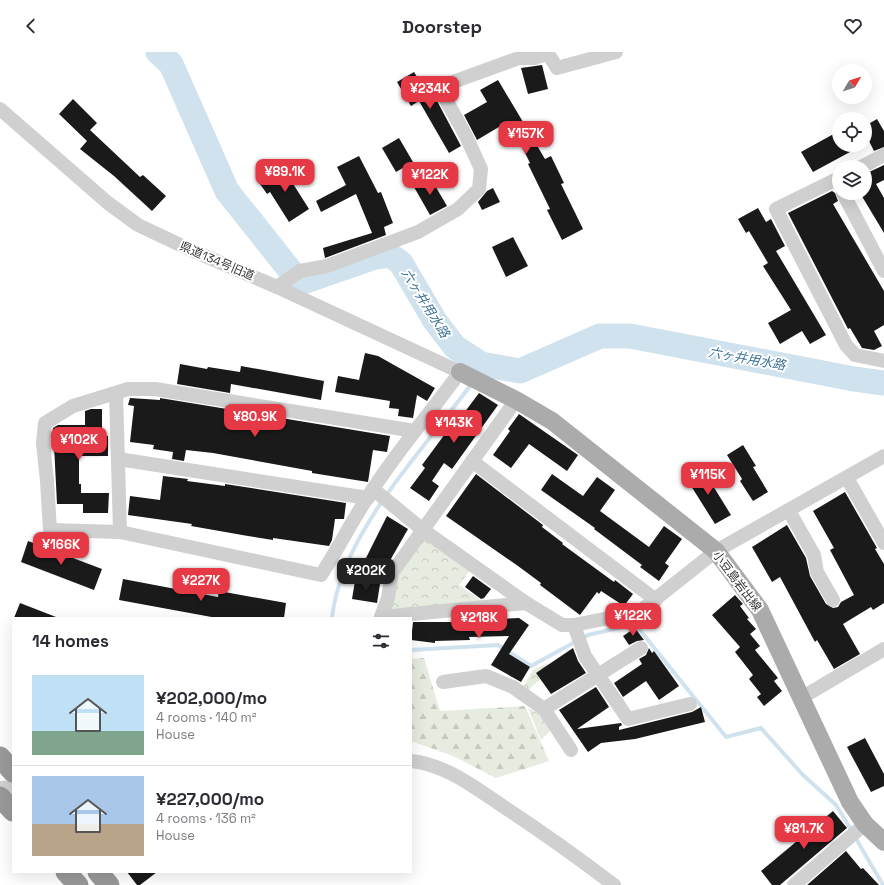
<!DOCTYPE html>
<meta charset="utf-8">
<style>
:root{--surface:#fff;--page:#f2f2f3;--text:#2b2b33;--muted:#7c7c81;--line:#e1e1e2;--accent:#e63946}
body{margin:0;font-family:"Space Grotesk","Noto Sans JP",sans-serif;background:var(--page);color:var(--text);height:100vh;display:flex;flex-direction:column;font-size:15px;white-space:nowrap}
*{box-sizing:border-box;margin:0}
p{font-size:13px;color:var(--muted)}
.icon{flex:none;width:22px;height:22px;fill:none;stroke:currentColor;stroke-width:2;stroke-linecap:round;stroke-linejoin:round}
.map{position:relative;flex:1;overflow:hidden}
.details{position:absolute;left:12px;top:565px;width:400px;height:256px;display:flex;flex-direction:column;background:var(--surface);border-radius:0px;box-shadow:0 4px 16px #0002}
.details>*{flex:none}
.needle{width:26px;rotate:51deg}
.tools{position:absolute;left:832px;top:12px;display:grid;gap:8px}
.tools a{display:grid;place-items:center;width:40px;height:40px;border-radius:50%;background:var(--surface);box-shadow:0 4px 16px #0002;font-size:20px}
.price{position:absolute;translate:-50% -34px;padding:0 9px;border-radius:8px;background:var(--accent);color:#fff;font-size:13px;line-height:26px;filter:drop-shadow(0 1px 2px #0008)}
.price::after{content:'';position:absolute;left:50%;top:24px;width:12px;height:9px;margin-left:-6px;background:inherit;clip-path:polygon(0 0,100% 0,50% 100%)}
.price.selected{background:#222;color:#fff}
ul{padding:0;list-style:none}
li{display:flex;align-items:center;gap:12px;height:100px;padding:0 20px}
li+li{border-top:1px solid var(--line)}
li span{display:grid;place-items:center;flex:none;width:112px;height:80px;border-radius:0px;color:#555}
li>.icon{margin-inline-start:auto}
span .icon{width:48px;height:48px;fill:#fffc;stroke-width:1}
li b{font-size:17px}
h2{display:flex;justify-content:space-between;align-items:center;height:48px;padding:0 20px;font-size:17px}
header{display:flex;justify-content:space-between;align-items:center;height:52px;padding:0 20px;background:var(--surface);font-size:18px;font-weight:700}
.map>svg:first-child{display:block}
.forest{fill:url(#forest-firs)}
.park{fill:url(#park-crowns)}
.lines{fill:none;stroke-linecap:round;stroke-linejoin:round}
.stream{stroke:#cfe2ee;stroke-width:4}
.river{stroke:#cfe2ee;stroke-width:25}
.building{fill:#1a1a1a}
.minor{stroke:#d0d0d0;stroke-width:14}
.major{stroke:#ababab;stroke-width:18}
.highway{stroke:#9a9a9a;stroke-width:21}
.labels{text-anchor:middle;stroke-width:4;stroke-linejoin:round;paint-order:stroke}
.street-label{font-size:12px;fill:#333;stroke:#fff}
.water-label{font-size:13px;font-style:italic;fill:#3f7597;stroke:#fff}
</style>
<header><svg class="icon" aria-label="back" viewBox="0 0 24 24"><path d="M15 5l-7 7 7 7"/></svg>Doorstep<svg class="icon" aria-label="heart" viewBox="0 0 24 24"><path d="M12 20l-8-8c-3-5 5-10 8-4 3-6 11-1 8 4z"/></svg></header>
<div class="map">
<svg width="884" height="833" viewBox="0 0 884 833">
<defs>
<pattern id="forest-firs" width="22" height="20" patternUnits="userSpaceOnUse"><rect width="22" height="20" fill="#e6ecdf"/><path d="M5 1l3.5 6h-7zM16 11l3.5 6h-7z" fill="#c6cbc0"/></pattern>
<pattern id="park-crowns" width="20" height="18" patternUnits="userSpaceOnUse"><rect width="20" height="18" fill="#e6ecdf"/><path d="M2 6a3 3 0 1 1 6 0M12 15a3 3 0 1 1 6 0" fill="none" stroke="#c6cbc0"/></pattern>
</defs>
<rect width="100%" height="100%" fill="#fff"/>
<path class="forest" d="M424,606L440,659L525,654L549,709L496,726L453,704L411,689V607Z"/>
<g class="park">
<path d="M428,487L470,518L459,533L486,552L391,559L388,554L397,522L421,488Z"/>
<path d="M548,611L553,619L533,633L529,639L523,635L533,618Z"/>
<path d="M528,656L541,663L552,677L541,688Z"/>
</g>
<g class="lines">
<g class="stream">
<path d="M477,324L485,313"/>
<path d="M332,566C341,481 424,398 472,331"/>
<path d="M411,598L498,593L531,614L588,583L635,572L726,685L761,676L802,722L836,753L852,779"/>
<path d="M855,785L883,833"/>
</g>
<path class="river" d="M158,0L171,12L227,139L297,227L306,229L375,205L390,203L401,211L435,269L455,295L481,312L520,319L600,284H630L854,327L884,331"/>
</g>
<g class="building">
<path d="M542,13L548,37L528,42L521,16Z"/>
<path d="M414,20L432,49L436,47L461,94L449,101L419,49L411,54L397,30Z"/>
<path d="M498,28L545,107L551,104L564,131L561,132L583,177L562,188L547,158L550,157L528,112L530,111L509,69L477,88L464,63L487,50L480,38Z"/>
<path d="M73,47L97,71L90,78L140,125L143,123L166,144L152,159L114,124L80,97L87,89L59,62Z"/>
<path d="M877,67L884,79V95L874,99L869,89L865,92V74Z"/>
<path d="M839,79V93H863L813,120L801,100Z"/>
<path d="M399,86L413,110L396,120L382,96Z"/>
<path d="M359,104L378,141L381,140L393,171L384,175L386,183L325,206L323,196L372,181L356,142L321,160L316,149L346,133L337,115Z"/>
<path d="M285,113L293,126L290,127L309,157L289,170L270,140L267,142L258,129Z"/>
<path d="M884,113V128L876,132L884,146V181L860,141H865V122Z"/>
<path d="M430,125L447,154L430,163L414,135Z"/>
<path d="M493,136L500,150L482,158L478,150L487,139Z"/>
<path d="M832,139L835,141L838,149L833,152L884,239V273L874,279L882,294L874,298L862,296L850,276L848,277L788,161Z"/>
<path d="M758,156L766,170L771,167L785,194L776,199L826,283L810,292L802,279L780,292L768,271L791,258L763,214L768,211L749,179L746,181L738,167Z"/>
<path d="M513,185L528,214L506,225L492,195Z"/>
<path d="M365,301L378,304L435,336L427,349L417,343L413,366L398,364L399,357L389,356L390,349L335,340L338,324L359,328Z"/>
<path d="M180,312L207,317L208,315L240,320L241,314L324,329L321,348L231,332L230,341L177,332Z"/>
<path d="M479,341L498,353L452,417L444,411L432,429L439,434L429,449L410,436L425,416L422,413L462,359L464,361Z"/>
<path d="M130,346L160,348V346L390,384L387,400L373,398L368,430L312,421V419L213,401L186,398L184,409L172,407L173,400L153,397L154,393L130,390L134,354L128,353Z"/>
<path d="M91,357H102V384H108V404H79V432H81V441H109L108,461H83V452H57L54,393H52L53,376L58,373H85V359Z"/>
<path d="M519,362L578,403L567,419L529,392L511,416L493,403L510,379L508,377Z"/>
<path d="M743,393L756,414L753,415L768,440L753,449L740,429L742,427L727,403Z"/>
<path d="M702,416L731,463L715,472L686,426Z"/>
<path d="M476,422L543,473L542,475L563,491L562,492L614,530L615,528L633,542L624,554L601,539L599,542L597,540L580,563L540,533L541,531L518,514L446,464Z"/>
<path d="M552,422L583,444L597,425L615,438L600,459L649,495L664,474L682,487L665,511L669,514L659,529L640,515L642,513L594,477L595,476L541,438Z"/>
<path d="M163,424L188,427L187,429L225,434V432L346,451L344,467H335L332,488L329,494L273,486V488L248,484L191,474L192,472L128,463L130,444L160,448Z"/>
<path d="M845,440L877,496L875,497L884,512V551L873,558L871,555L843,572L860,602L834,617L817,588L815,590L780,525L772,530L752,495L787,473L806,506L810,524L826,552L833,556L838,555L841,550L854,543L830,498L834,496L813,459Z"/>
<path d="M387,464L408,477L384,519L365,508Z"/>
<path d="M28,489L102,517L94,538L21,510Z"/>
<path d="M473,524L491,537L484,546L481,547L465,535Z"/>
<path d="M123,527L218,545L219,539L286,551L284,566H217L119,548Z"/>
<path d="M355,529L380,532L377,551L352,547Z"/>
<path d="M735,543L743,552L740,554L749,566L747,567L756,577L750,582L760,594L755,598L778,626L774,629L782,639L764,654L757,645L761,642L749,627L753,623L735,600L740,595L712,563Z"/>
<path d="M20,551L56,565V566H14Z"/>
<path d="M519,566L529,573L509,602L530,615L521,630L491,613L509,584L469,585L470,588L435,589V591L411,588L413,570H474L473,568Z"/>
<path d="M635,576L644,588L637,589L629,593L623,584Z"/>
<path d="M573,596L578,609L586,621L551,642L536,621Z"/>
<path d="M649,596L652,601L654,599L679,634L659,648L646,629L623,645L614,631L642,612L639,607L646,603Z"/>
<path d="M596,635L609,655L577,677L621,671L622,673L619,675V678L692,660L701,655L705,670L635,687L601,691L588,700L559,658Z"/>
<path d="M865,686L884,722V734L871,740L847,695Z"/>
<path d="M833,759L847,776L780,833H772L761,819Z"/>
<path d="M846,799L861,817L863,816L879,833H807Z"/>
<path d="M127,820H157L140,833H137Z"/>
</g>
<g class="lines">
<g class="minor">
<path d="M547,0L557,16L616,0"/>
<path d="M0,57L108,151L138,173L191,198L277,235L460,320C431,360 399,397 373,437C354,465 339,495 321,523L120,480L50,478L47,429L43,391L45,371L73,354L99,346L128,337H155L415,379"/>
<path d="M861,115L884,103"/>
<path d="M839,126L776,157L846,293L855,303L884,309"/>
<path d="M843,141L884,219"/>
<path d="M277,235L300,219L327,214L418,180L458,157L479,137L481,117L466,84L439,35L519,6H534L547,2"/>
<path d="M116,341L120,480"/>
<path d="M516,348L392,521L388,546L381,565L526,551"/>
<path d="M118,407L368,446"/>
<path d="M472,409L656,548"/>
<path d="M847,426L884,491"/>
<path d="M373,437L423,478L526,551L562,573H574L639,560L716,499L884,404"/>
<path d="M789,459L814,503L817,520L833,548"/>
<path d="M574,573L585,604L628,667L690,652"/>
<path d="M443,630L486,624L513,635L544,657L641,596"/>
<path d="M801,646L884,597"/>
<path d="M544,657L571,698"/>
<path d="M411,709C447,713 474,735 504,755C542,780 577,805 614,833"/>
<path d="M0,736L13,735"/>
<path d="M794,833L865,772"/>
</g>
<path class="major" d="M460,320L516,348L552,369L716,499L760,558L850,750L865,772L884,790"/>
<g class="highway">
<path d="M0,705L13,720"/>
<path d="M0,745L13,759"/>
<path d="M66,820L78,833"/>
<path d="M98,820L109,833"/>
</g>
</g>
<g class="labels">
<g class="street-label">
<text transform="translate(217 209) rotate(23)" y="4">県道134号旧道</text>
<text transform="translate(737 529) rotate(53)" y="4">小豆島岩出線</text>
</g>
<g class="water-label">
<text transform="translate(426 251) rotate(58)" y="5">六ヶ井用水路</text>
<text transform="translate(747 306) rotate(10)" y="5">六ヶ井用水路</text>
</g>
</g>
</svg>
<div class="tools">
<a><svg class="needle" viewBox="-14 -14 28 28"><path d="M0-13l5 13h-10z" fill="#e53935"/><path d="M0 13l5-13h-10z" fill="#7c7c81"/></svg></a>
<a><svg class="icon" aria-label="locate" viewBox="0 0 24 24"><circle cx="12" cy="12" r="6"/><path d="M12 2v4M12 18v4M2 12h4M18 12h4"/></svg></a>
<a><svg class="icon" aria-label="layers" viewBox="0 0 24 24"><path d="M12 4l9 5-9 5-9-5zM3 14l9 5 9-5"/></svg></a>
</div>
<b class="price" style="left:430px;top:58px">¥234K</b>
<b class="price" style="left:526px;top:103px">¥157K</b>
<b class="price" style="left:285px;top:141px">¥89.1K</b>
<b class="price" style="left:430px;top:144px">¥122K</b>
<b class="price" style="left:255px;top:386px">¥80.9K</b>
<b class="price" style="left:454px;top:392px">¥143K</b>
<b class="price" style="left:79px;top:409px">¥102K</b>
<b class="price" style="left:708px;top:444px">¥115K</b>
<b class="price" style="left:61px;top:514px">¥166K</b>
<b class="price selected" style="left:366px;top:540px">¥202K</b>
<b class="price" style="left:201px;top:550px">¥227K</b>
<b class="price" style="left:633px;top:585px">¥122K</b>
<b class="price" style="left:479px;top:587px">¥218K</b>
<b class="price" style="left:804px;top:798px">¥81.7K</b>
<section class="details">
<h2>14 homes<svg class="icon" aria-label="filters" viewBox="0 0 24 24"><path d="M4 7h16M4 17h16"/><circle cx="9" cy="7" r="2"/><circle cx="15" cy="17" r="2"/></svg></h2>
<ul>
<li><span style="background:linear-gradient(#bfe0f5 70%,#7fa58c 0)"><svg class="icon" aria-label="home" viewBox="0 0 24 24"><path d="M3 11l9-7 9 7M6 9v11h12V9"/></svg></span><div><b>¥202,000/mo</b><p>4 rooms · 140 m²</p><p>House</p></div></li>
<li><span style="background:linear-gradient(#a9c7e8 60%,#b9a48a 0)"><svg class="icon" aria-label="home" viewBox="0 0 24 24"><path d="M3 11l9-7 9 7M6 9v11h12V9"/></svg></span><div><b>¥227,000/mo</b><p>4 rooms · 136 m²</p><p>House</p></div></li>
</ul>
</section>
</div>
